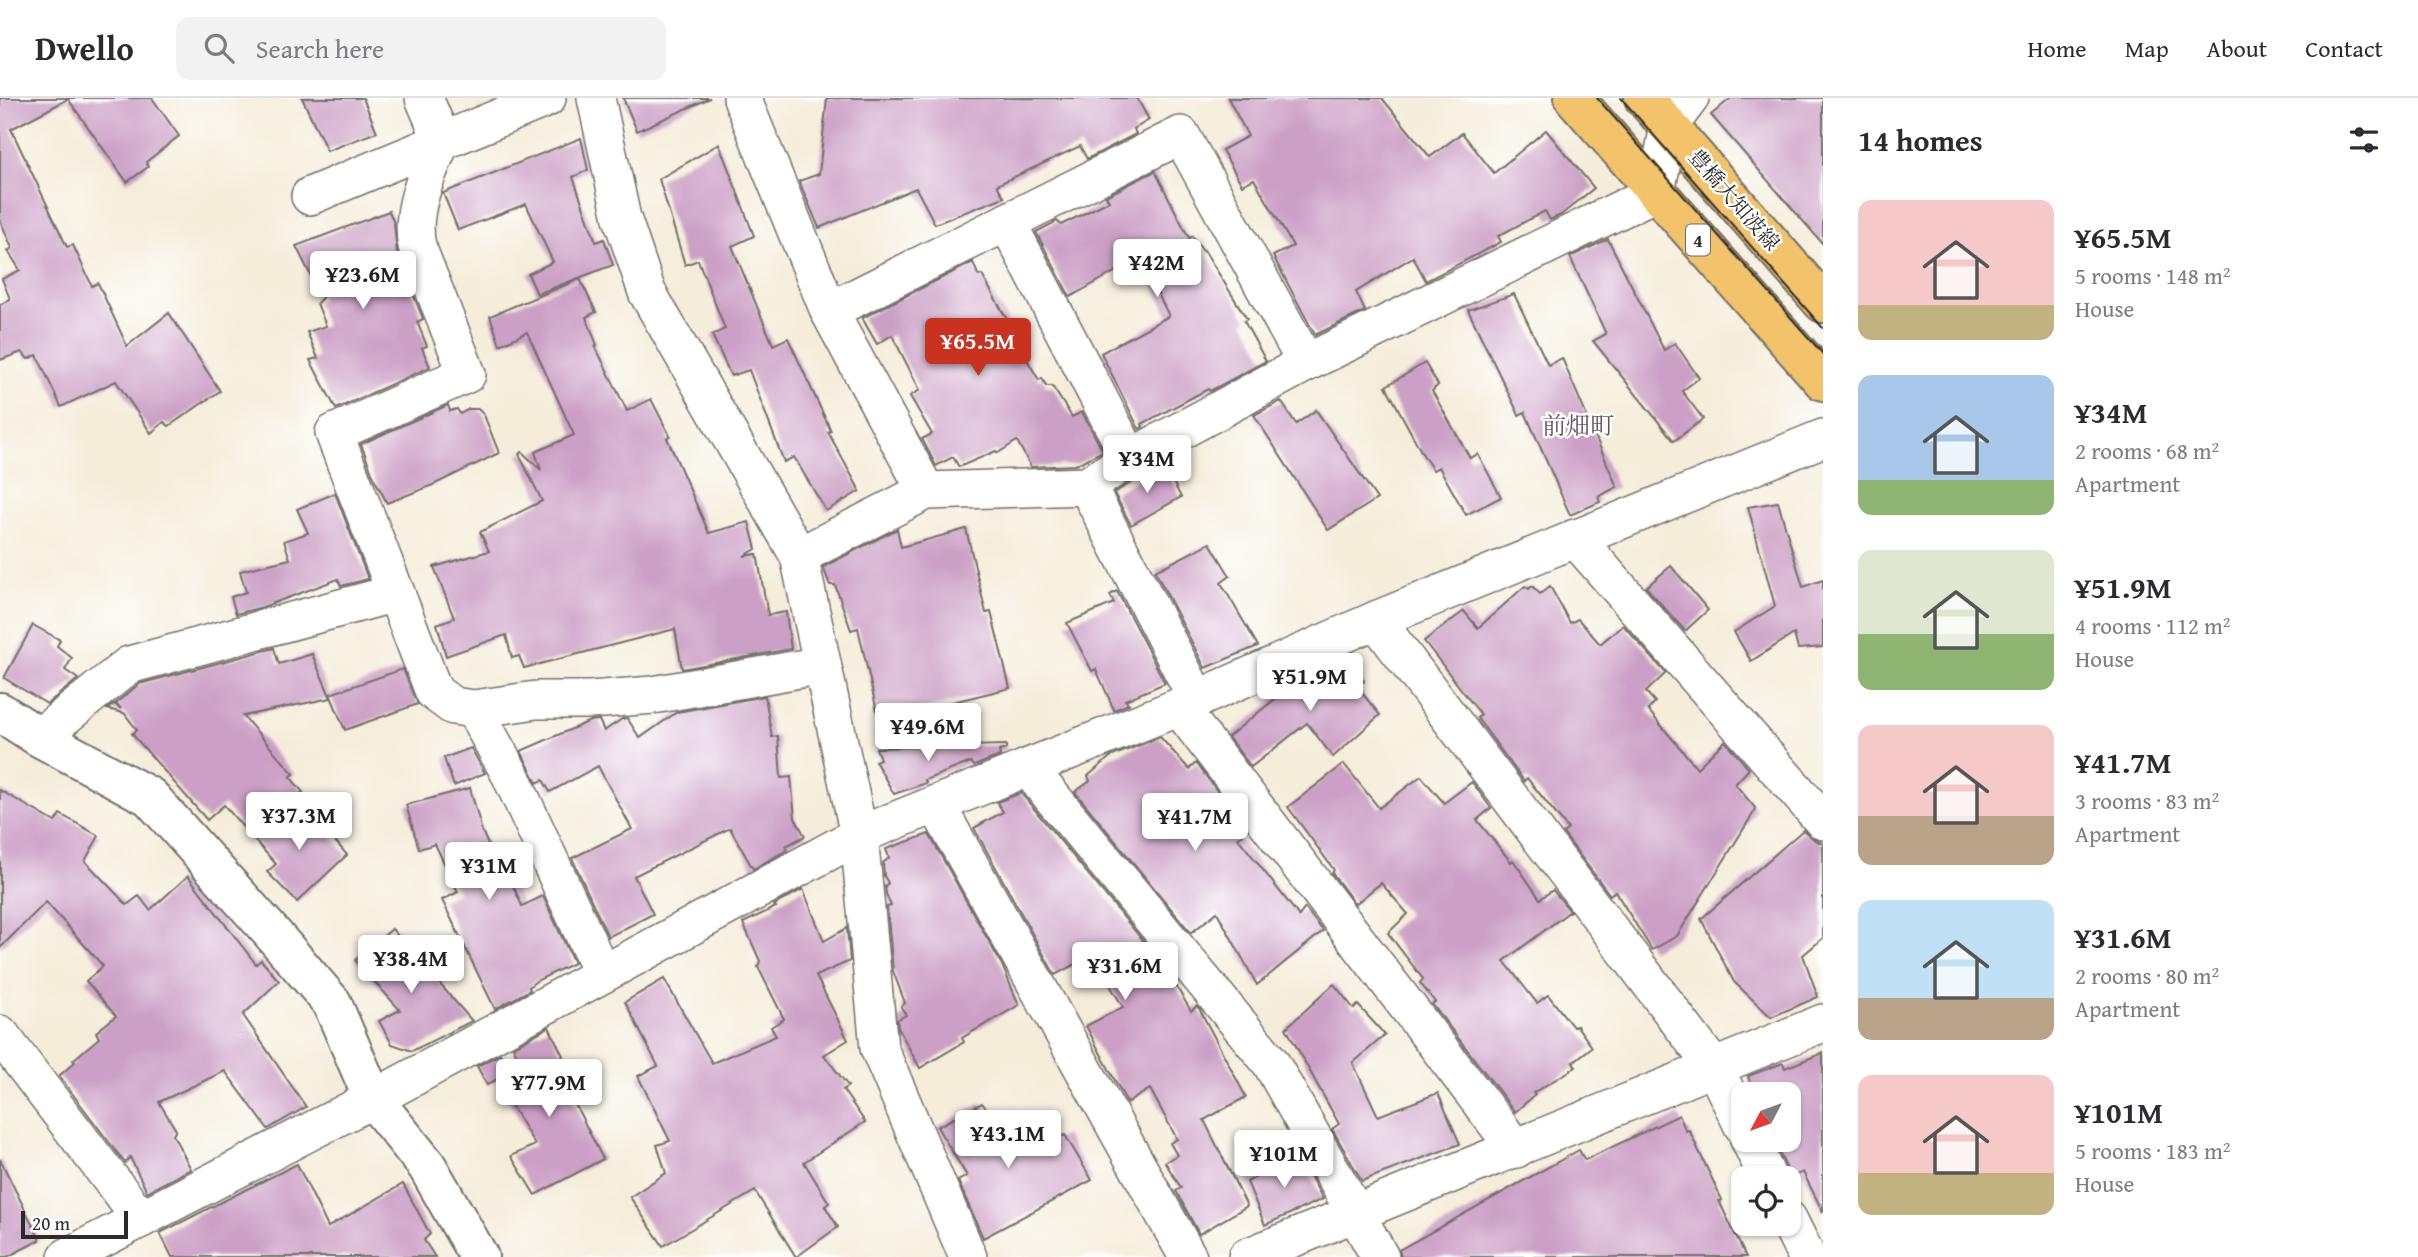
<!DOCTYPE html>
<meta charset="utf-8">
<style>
:root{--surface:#fff;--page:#f2f2f3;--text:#2b2b33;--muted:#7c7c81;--line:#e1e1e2;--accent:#c8321e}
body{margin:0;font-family:"Gentium Book Plus","Noto Serif JP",serif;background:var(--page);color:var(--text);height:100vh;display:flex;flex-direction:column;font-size:26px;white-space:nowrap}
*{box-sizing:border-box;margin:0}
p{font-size:23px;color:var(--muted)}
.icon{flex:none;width:38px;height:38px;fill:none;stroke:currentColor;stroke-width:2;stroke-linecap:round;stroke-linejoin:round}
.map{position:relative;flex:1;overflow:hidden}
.panel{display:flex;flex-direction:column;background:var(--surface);width:595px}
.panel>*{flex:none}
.needle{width:46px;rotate:229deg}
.tools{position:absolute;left:1731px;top:984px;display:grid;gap:14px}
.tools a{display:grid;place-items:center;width:70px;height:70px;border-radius:14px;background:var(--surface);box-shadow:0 2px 5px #0004;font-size:35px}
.scale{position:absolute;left:21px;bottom:18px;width:107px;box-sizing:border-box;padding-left:7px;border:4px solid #2b2b2b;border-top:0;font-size:19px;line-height:24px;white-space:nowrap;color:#2b2b2b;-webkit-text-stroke:5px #fff;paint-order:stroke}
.price{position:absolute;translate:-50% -60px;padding:0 16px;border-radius:7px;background:#fff;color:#222;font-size:23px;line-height:46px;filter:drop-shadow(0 2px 4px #0008)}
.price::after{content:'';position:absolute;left:50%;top:42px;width:21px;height:16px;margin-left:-10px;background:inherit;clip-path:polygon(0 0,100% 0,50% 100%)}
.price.current{background:var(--accent);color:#fff}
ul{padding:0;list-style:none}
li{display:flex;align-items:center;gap:21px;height:175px;padding:0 35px}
li span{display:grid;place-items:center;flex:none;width:196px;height:140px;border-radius:14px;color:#555}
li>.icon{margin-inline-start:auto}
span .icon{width:84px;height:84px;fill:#fffc;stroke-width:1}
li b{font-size:30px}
h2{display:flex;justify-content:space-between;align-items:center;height:84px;padding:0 35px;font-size:30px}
header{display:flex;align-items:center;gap:42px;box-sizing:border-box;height:98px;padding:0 35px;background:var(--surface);border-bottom:2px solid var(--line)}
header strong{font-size:33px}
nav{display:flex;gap:38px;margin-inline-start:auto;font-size:24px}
.search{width:490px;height:63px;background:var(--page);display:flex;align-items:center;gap:18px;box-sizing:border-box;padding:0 24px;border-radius:14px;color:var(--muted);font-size:26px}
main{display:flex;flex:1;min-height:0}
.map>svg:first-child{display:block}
.building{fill:#cca0c6}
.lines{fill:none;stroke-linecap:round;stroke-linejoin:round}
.minor-casing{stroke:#726f68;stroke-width:40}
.tertiary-casing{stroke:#726f68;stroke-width:42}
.primary-casing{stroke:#726f68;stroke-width:42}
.minor{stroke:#fff;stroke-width:37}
.tertiary{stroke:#fff;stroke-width:38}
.primary{stroke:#f2c36a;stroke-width:38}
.tram{stroke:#2b2b2b;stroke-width:2}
.labels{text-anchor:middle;stroke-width:5;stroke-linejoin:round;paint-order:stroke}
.shield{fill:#fff;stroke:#6b6b6b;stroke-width:2}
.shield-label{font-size:19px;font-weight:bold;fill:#2b2b2b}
.street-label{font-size:21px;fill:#2b2b2b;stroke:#fff}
.quarter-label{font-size:24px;fill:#635461;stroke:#fff}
</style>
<header>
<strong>Dwello</strong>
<div class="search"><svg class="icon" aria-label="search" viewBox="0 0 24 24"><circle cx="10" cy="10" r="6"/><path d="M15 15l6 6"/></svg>Search here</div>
<nav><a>Home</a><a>Map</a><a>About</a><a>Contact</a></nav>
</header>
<main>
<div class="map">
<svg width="1823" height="1159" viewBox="0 0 1823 1159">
<rect width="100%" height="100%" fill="#fff"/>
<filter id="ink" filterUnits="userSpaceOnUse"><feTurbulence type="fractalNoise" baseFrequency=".0143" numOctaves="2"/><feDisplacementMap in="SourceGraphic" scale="14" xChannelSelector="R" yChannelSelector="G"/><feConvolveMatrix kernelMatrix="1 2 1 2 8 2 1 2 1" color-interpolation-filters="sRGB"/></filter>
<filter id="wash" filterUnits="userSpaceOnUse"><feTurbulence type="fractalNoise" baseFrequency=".00686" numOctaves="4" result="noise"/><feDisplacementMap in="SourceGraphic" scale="28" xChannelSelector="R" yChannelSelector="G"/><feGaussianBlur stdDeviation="1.57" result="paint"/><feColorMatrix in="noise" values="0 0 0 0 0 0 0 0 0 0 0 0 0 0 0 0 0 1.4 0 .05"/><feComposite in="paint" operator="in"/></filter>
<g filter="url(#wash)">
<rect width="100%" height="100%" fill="#f5edda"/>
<g id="blocks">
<g class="building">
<path d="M0,0H152L179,38L146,64L148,69L127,84L68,1L11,31L67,149L73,147L92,188L98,185L127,248L169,215L220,293L169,328L164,324L151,335L116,283L61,309L37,257L28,261L22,254L0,262V207L10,201L2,181L20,172L8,153L12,150L0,122Z"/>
<path d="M302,0H363L377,34L327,53Z"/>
<path d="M623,0H710L637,33Z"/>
<path d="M827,0H1137L1149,22L1134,31L1136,36L1087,61L1080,48L997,87L1004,99L935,126L916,90L819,130L799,83L819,76Z"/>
<path d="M1228,0H1382L1430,59L1462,35L1494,75L1546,32L1594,90L1561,117L1550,122L1545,113L1498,138L1501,144L1426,183L1413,159L1356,194L1365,213L1315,237L1273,158L1293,148L1254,81L1242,87L1222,52L1248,38Z"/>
<path d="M1731,0H1823V146L1711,17Z"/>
<path d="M581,40L588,72L573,79L596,144L604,141L613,167L537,196L528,176L553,164L526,106L458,132L443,95Z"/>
<path d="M719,46L754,138L732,148L773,247L788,240L831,333L828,334L860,393L826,413L794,359L784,364L749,272L731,278L712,237L725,231L698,162L685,167L659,81Z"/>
<path d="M1155,73L1189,140L1192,138L1203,153L1204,152L1247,221L1244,223L1266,263L1210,293L1208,291L1142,326L1143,329L1139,331L1101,255L1169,218L1140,160L1070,199L1036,134L1057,123L1061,127L1109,103L1106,98Z"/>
<path d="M389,113L394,125L397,155L423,221L417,224L427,248L422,250L430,269L336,311L310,262L318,260L307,234L326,228L317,205L322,200L296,148Z"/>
<path d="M1608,141L1664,252L1675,245L1699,280L1682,293L1703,321L1674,343L1593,243L1606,236L1570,159Z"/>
<path d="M973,164L978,177H982L1009,225L1006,226L1039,282L1042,280L1046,288H1052L1072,319L1082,314L1103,353L1075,367L1031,369L1017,343L998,355L996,353L959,369L953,359L936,368L922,341L932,336L910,298L920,292L892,237L877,246L862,220Z"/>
<path d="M580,181L596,214L586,219L597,247L595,248L627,313L651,301L670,338L667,340L709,435L749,424L756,451L744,458L757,456L768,517L786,514L791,551L682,571L675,531L524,570L519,558L512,560L506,537L446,558L437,526L454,520L434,469L489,453L480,434L542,403L519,356L522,354L541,372L535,354L574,337L527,234L500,247L490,218Z"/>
<path d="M1514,196L1548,267L1562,260L1617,389L1598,399L1600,404L1570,417L1525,314L1519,317L1468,212Z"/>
<path d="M1425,265L1438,287L1432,293L1470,360L1478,356L1501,399L1466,417L1439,369L1433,372L1423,357L1386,288Z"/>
<path d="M1281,303L1296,326L1316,312L1377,401L1328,432L1254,317Z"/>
<path d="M448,307L450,313L457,311L460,316L469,311H478L484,317L499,355L433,387L387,405L375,382L361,346Z"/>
<path d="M1163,366L1181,399L1131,427L1114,395Z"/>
<path d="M335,395L368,481L341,488L338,481L263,509L236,516L231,499L246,494L240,473L290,461L284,443L308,435L297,411Z"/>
<path d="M1778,404L1803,489L1823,482V549L1798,551L1794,536L1751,563L1734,534L1775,508L1748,409Z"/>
<path d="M897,431L901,449L966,431L986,515L991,514L1010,590L879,622L858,530L851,532L835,487H830L823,469Z"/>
<path d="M1210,445L1230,478L1221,485L1258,548L1205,570L1155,473Z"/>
<path d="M1671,468L1708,512L1685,533L1646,489Z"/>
<path d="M1525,488L1529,491L1532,488L1540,496L1550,488L1570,525L1578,521L1600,546L1623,527L1666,575L1646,594L1655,604L1648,612L1697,670L1725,643L1749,671L1735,686L1756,711L1677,838L1652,852L1615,793L1610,797L1563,735L1568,731L1527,680L1524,683L1477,620L1481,617L1424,543L1464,513L1478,530Z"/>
<path d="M1117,493L1165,585L1125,602L1129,606L1114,612L1096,571L1092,573L1067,525L1114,505L1110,497Z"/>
<path d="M33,527L60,542L57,548L72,560L65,572L78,581L47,606L4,580Z"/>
<path d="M274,550L279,566L312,556L331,600L243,618L294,676L290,679L303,694L248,735L224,707L207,722L132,636L137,632L124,615L107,611L114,606L121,611L116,605L139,586Z"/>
<path d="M1349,560L1364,583L1357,589L1380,617L1333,659L1307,625L1251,669L1228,639L1306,576Z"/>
<path d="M403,571L418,606L345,632L330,596Z"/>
<path d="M765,598L772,639L778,638L781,680L791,679L795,720L805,738L786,748L787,752L753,771L730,730L634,778L653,816L608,839L572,760L632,731L598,668L550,694L543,682L537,685L521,653L590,623L599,622L604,633L622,621L627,620L640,640L677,614Z"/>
<path d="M1160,639L1189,671L1196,665L1247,732L1238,740L1299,818L1305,810L1323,833L1257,887L1217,814L1191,835L1075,694L1090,683L1088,678L1110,659Z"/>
<path d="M1006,647V651L999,653L1000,658L974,668L971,664L925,682L926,685L894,696L875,663L880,661L876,650Z"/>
<path d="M471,650L485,675L454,688L444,660Z"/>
<path d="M1344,666L1379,710L1421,678L1444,705L1472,684L1491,710L1477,722L1511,764L1513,762L1540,801L1553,792L1570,813L1504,863L1537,905L1548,897L1573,929L1577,928L1592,949L1573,964L1576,969L1533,995L1535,997L1515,1014L1432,906L1435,904L1420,885L1423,881L1388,835L1408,816L1381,785L1355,806L1332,775L1334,772L1288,709Z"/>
<path d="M470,690L482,733L496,766L503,765L522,808L543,798L574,865L536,883L529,889L530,892L495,911L442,802L458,794L435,746L419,751L406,707Z"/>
<path d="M0,692L55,724L60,716L99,738L85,763L127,807L139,798L150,812L188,778L256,866L261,862L279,883L243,917L306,1009L268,1031L225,973L159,1004L176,1032L173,1037L191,1071L147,1094L130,1059L125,1065L59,978L75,964L73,962L99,940L96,934L116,918L86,883L103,868L46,804L0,850Z"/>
<path d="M1021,695L1164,868L1191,913L1197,908L1200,912L1246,999L1204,1022L1247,1108L1199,1136L1176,1093L1181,1090L1165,1064L1177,1057L1170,1045L1177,1041L1150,991L1127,1005L1086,928L1123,909L1092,857L1055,877L974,730L1003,714L997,704Z"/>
<path d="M309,712L347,757L297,804L267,774L276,766L248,735Z"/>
<path d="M1803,732L1816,743L1823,745V840L1803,857L1818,899L1771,919L1734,884L1701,821Z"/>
<path d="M929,736L1002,867L1019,907L962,940L964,944L920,970L898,930L897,922L906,917L901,909L905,905L893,873L887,809L891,808L886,796L885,788L888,785L884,778L883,765L889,760L886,751Z"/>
<path d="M803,791L824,843L847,830L850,863L816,878L848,942L824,957L848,988L843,992L865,1024L804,1064L829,1105L825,1108L838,1129L796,1159L755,1093L663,1148L630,1099L666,1075L657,1047L670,1043L638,978L658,968L625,904L664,881L712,965L776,938L771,929L784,921L758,869L760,863L743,825L776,809L774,807Z"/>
<path d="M392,831L472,923L412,953L392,946L379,923L400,912L355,862Z"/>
<path d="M1334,886L1354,911L1358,907L1385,937L1353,965L1378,1018L1438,995L1460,1046L1362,1083L1332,1031L1339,1026L1286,930Z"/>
<path d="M549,929L563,958L554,965L603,1061L535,1097L511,1058L535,1047L507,1000L531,984L513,949Z"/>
<path d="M1823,955V1114L1803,1074L1791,1080L1773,1041H1788V996H1751L1747,988L1751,987L1748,978L1783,965L1785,970Z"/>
<path d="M500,956L514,971L487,987L477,968Z"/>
<path d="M982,1005L993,1019L1005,1046L1024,1038L1032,1053L1065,1037L1092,1082L983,1140L958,1083L967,1078L937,1029Z"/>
<path d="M1679,1017L1686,1033L1689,1032L1722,1102L1719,1103L1746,1159H1401L1399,1152L1579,1052L1585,1062Z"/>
<path d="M1298,1056L1323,1101L1265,1127L1247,1084Z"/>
<path d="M0,1061L40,1142L7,1159H0Z"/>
<path d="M297,1066L328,1129L403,1086L430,1136L424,1142L435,1159H172L160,1135Z"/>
</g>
</g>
</g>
<g filter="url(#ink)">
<use href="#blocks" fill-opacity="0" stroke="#726f68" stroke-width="2"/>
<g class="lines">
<defs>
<g id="minor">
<path d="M424,0L442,42C428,73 409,113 417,148L467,276L334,335L434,594L453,608L474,611L536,602H590L653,597L822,567"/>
<path d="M596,0L622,120L647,194L799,458L859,737L879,950L968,1159"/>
<path d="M742,0L829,213L926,393"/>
<path d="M310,98L547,0"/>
<path d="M1007,124L1130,360"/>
<path d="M829,213L1181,37L1306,265"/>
<path d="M1087,388L1197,601"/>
<path d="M1575,440L1823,723"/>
<path d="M799,458L926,393L1087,388L1130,360L1306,265L1656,94L1669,28L1690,0"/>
<path d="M1376,522L1715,971L1743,1028"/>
<path d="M1179,609L1516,1051"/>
<path d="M474,611L510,676L602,876"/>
<path d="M39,639L129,567L396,495"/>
<path d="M1028,670L1271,965L1380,1159"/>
<path d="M936,706L1188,1159"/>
<path d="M0,936L141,1121"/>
<path d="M1749,1041L1768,1080"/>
<path d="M1788,1121L1807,1159"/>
<path d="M67,1159L373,1001L859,737L1179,609L1376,522L1823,340"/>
<path d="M1247,1159L1823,925"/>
</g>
<path id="tertiary" d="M0,614L39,639L150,699L271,834L332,905L373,1001L427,1068L479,1159"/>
<g id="primary">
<path d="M1574,0L1823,283"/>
<path d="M1644,0L1823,205"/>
</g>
</defs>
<use href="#minor" class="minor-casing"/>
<use href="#tertiary" class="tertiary-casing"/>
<use href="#primary" class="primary-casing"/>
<use href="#minor" class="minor"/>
<use href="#tertiary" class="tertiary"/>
<use href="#primary" class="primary"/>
<g class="tram">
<path d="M1597,0L1823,256"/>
<path d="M1621,0L1823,230"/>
</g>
</g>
</g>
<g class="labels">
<rect class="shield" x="1686" y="126.5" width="24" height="31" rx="5"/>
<g class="shield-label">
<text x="1698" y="149">4</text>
</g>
<g class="street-label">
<text transform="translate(1734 102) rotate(49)" y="7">豊橋大知波線</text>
</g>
<g class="quarter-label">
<text x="1578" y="336">前畑町</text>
</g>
</g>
</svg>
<div class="tools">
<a><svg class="needle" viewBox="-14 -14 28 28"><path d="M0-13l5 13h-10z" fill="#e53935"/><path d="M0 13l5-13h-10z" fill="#7c7c81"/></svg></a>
<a><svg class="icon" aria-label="locate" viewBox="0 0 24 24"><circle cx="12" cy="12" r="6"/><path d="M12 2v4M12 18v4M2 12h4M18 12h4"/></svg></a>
</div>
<div class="scale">20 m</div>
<b class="price" style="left:1157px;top:201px">¥42M</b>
<b class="price" style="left:363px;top:213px">¥23.6M</b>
<b class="price current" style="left:978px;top:280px">¥65.5M</b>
<b class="price" style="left:1147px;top:397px">¥34M</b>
<b class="price" style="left:1310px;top:615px">¥51.9M</b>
<b class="price" style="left:928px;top:665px">¥49.6M</b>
<b class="price" style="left:299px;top:754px">¥37.3M</b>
<b class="price" style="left:1195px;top:755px">¥41.7M</b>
<b class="price" style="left:489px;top:804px">¥31M</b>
<b class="price" style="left:411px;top:897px">¥38.4M</b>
<b class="price" style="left:1125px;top:904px">¥31.6M</b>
<b class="price" style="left:549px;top:1021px">¥77.9M</b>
<b class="price" style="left:1008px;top:1072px">¥43.1M</b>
<b class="price" style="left:1284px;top:1092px">¥101M</b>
</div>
<section class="panel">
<h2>14 homes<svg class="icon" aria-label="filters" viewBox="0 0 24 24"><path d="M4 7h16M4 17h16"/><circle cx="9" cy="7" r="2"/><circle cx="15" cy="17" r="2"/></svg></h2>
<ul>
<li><span style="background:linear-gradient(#f6c9c9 75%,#c2b280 0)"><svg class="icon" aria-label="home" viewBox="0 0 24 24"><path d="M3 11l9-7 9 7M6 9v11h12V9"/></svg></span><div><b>¥65.5M</b><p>5 rooms · 148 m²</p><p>House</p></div></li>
<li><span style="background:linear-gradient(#a9c7e8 75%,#8fb573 0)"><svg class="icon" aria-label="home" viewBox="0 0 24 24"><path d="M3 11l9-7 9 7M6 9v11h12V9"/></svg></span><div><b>¥34M</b><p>2 rooms · 68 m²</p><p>Apartment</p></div></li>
<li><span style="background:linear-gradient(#dfe7d0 60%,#8fb573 0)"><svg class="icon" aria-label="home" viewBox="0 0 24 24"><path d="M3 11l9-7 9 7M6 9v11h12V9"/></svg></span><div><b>¥51.9M</b><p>4 rooms · 112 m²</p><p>House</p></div></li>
<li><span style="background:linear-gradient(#f6c9c9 65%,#b9a48a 0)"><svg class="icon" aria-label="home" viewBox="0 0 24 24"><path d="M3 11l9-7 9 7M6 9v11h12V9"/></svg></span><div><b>¥41.7M</b><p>3 rooms · 83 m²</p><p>Apartment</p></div></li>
<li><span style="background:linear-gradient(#bfe0f5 70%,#b9a48a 0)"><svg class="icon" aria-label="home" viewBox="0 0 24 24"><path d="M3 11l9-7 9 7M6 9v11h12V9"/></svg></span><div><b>¥31.6M</b><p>2 rooms · 80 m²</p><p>Apartment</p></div></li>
<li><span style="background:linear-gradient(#f6c9c9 70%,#c2b280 0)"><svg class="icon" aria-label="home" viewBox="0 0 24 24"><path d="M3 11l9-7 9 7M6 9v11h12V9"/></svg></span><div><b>¥101M</b><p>5 rooms · 183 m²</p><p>House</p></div></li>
</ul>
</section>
</main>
